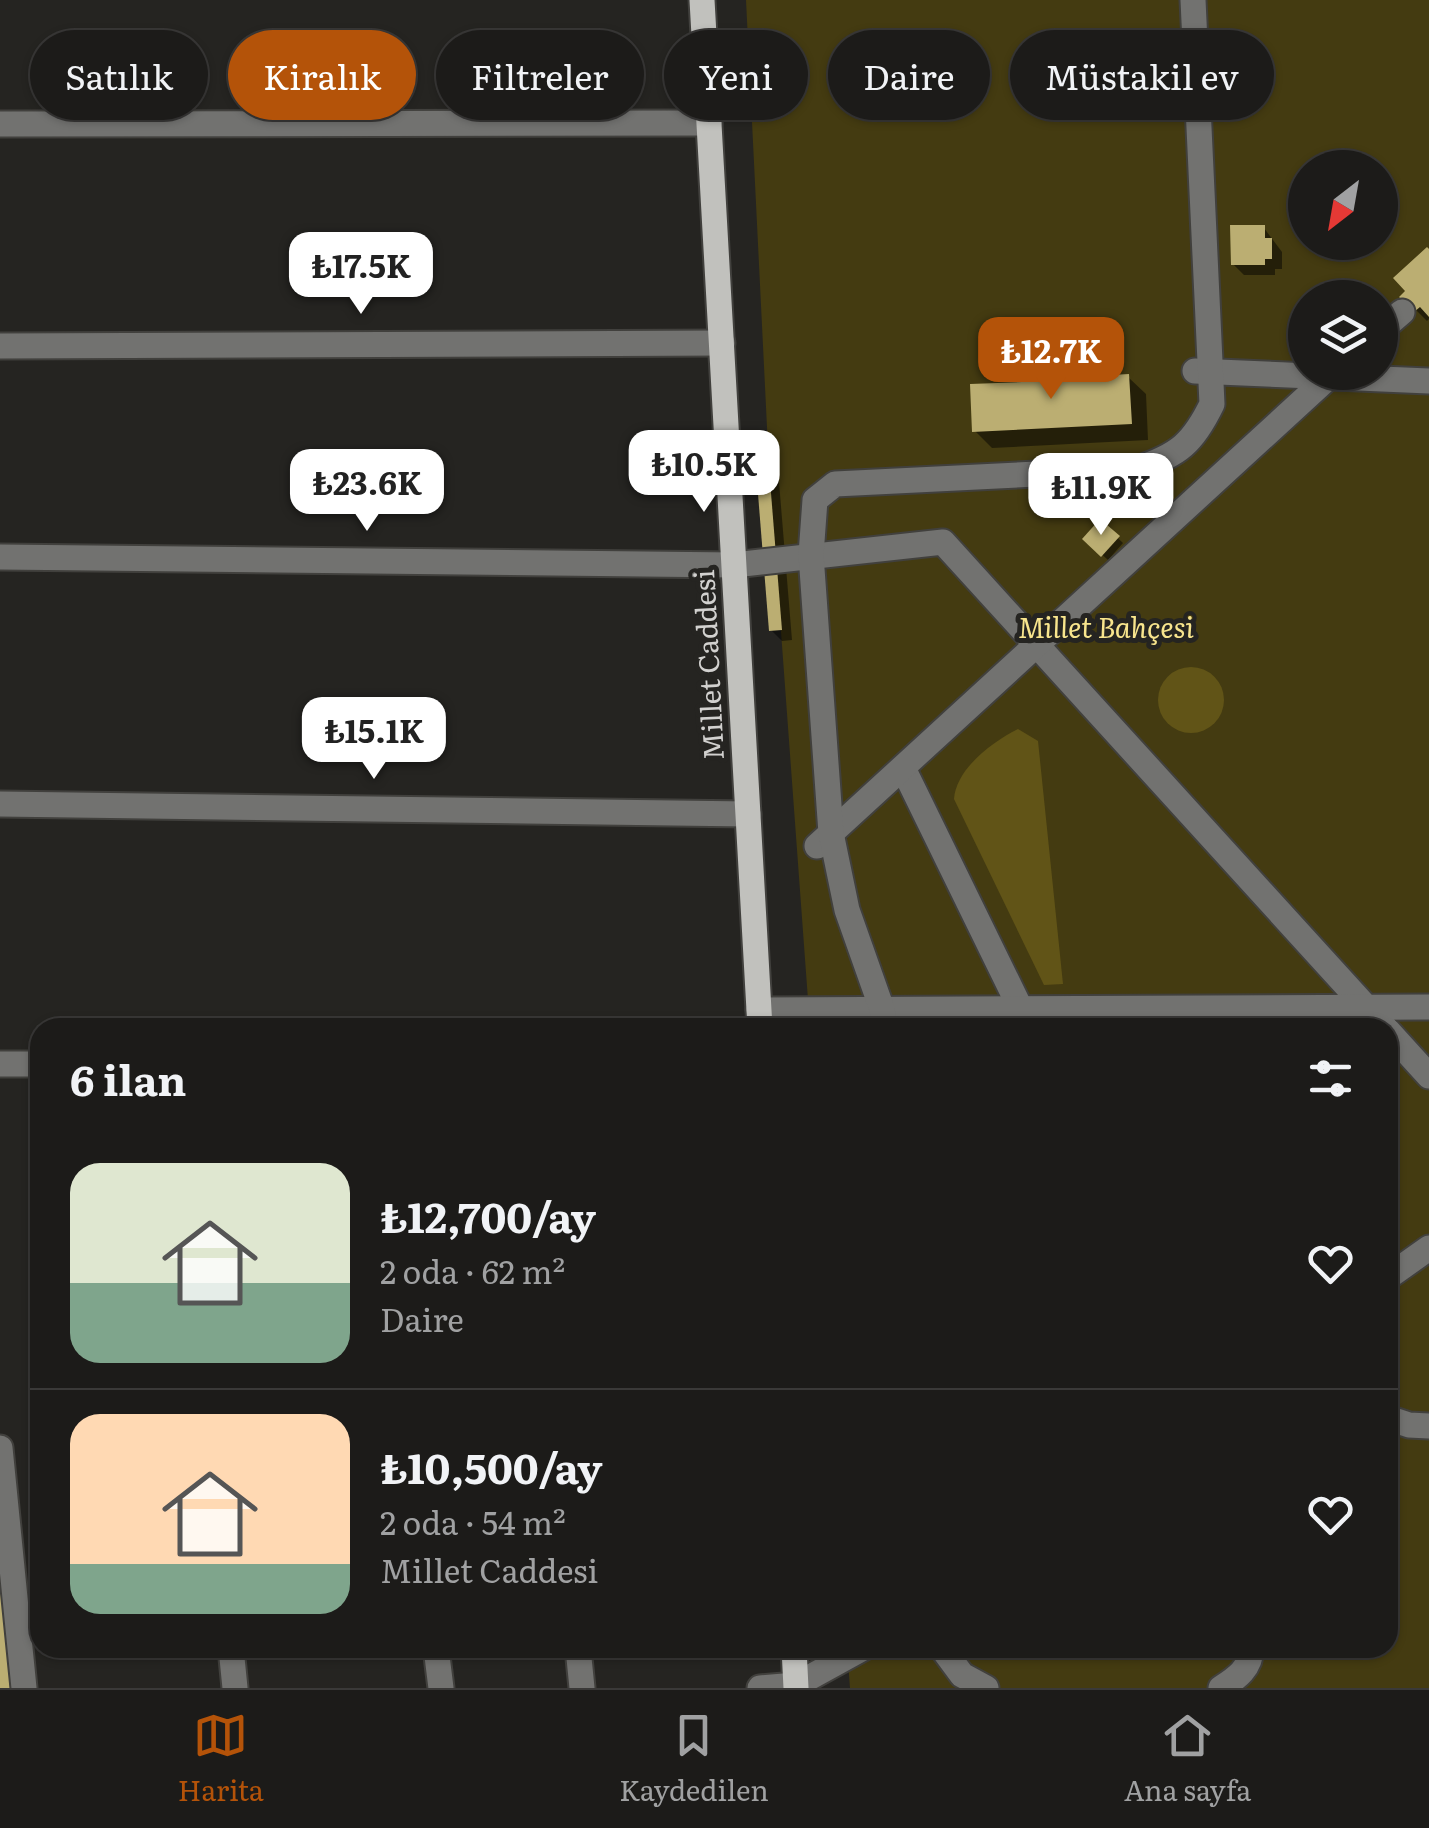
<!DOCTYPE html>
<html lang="tr">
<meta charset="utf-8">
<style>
:root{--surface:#1c1b19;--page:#252422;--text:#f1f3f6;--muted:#a0a1a2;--line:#3a3938;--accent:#b45309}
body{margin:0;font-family:Literata,serif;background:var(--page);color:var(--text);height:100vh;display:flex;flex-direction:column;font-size:38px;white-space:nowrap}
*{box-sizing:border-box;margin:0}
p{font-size:32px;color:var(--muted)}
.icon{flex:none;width:55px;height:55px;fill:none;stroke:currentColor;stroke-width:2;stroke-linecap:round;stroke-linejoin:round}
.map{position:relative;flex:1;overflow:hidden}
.drawer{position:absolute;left:30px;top:1018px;width:1368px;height:640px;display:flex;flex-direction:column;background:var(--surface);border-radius:30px;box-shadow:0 2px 8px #0004,0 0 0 2px var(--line)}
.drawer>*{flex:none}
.top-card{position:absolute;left:30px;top:30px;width:1370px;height:90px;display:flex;gap:20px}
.needle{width:65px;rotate:211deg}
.tools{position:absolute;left:1288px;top:150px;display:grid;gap:20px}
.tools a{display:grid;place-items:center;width:110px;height:110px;border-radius:50%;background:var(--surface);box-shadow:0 2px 8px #0004,0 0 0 2px var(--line);font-size:50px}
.price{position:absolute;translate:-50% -85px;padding:0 22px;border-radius:20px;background:#fff;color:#222;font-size:32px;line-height:65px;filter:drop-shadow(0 2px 5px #0008)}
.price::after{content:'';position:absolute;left:50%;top:60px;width:30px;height:22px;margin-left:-15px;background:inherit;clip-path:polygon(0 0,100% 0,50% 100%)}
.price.selected{background:var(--accent);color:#fff}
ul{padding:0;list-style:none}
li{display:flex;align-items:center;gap:30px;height:250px;padding:0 40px}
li+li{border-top:2px solid var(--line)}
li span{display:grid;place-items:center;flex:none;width:280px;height:200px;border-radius:30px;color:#555}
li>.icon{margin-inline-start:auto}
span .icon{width:120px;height:120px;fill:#fffc;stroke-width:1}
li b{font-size:42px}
h2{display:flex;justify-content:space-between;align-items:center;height:120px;padding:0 40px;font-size:42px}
.pill{padding:0 35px;border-radius:45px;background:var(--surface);box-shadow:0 2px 8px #0004,0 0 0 2px var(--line);font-size:35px;line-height:90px}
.pill.selected{background:var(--accent);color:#fff}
.tab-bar{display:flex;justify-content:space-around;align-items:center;height:140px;border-top:2px solid var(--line);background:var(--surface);font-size:28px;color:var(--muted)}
.tab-bar a{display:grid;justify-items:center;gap:5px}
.tab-bar .selected{color:var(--accent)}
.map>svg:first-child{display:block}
.green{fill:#443b11;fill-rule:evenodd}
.water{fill:#615417}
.shadow{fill:#0007}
.building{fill:#bbae72}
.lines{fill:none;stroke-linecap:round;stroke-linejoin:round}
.minor-casing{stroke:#41403d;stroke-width:29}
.major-casing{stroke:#41403d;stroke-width:29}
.minor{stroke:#727270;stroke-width:25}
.major{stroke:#c1c1bd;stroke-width:25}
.labels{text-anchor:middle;stroke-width:10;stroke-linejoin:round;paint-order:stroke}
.park-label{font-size:28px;font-style:italic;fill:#f8e58d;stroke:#252421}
.street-label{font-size:28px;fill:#d2d1cf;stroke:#252421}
</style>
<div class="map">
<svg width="1429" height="1688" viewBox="0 0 1429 1688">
<rect width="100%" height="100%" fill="#252421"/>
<path class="green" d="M746,0H1429V1688H850L847,1648H1388V1028L810,1027L769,468ZM1305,168H1380V242H1305ZM1305,298H1380V372H1305Z"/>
<g class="water">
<circle cx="1191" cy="700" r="33"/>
<path d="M1018,729L1038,741L1063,984L1044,985L954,799C956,769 992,742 1018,729Z"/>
</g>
<g class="shadow">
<path d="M1264,228L1282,252V269H1275V275H1244L1233,264Z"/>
<path d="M1429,253V319L1427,321L1403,297Z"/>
<path d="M1074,373L1080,379L1128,377L1146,394L1148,440L992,448L975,431L1025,384Z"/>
<path d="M768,471L779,482L792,640L782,641L771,630Z"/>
<path d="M1101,522L1123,543L1108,560L1085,539Z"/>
</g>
<g class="building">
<path d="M1230,225H1265V238H1272V259H1265V265H1231Z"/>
<path d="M1427,247L1429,249V317L1420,307L1414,312L1399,297L1405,291L1393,278Z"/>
<path d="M1075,370V377L1129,374L1132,424L972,432L970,384L1022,382L1021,373Z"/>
<path d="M769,468L782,630L769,631L756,469Z"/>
<path d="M1100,519L1120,536L1101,557L1082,539Z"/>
<path d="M0,1589H3L10,1688H0Z"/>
</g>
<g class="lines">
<defs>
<g id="minor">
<path d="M0,124L709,123"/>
<path d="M1380,331L1402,312"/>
<path d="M0,346L722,343"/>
<path d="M1195,371L1429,381"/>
<path d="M0,557L734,565L943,542L1385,1028"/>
<path d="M903,768L1030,1028"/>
<path d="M0,804L748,814"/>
<path d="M817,846L1334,372"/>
<path d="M759,1010L1429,1007"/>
<path d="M885,1028L882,1009L847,910L831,833L811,555L815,500L835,484L1137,469C1179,455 1193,443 1212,404L1193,0"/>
<path d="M1388,1031L1429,1076"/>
<path d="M0,1064H40"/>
<path d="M1388,1277L1429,1248"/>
<path d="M1388,1418L1409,1425L1429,1426"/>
<path d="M0,1448L24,1688"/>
<path d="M231,1648L235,1688"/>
<path d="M436,1648L441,1688"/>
<path d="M578,1648L582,1688"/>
<path d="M942,1648L962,1675L986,1688"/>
<path d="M760,1688L796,1685L863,1648"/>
<path d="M1221,1688C1237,1678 1251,1668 1251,1648"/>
</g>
<g id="major">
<path d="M702,0L760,1028"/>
<path d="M794,1648L796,1688"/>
</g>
</defs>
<use href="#minor" class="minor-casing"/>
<use href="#major" class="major-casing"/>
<use href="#minor" class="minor"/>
<use href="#major" class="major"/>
</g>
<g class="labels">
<g class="park-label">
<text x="1106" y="638">Millet Bahçesi</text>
</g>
<g class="street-label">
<text transform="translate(709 665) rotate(-93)" y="10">Millet Caddesi</text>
</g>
</g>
</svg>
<div class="tools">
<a><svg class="needle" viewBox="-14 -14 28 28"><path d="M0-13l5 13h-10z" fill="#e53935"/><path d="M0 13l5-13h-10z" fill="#a0a1a2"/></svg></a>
<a><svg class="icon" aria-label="layers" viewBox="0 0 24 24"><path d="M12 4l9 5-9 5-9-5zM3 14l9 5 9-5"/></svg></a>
</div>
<b class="price" style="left:361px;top:317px">₺17.5K</b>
<b class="price selected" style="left:1051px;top:402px">₺12.7K</b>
<b class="price" style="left:704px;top:515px">₺10.5K</b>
<b class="price" style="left:367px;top:534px">₺23.6K</b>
<b class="price" style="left:1101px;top:538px">₺11.9K</b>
<b class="price" style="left:374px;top:782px">₺15.1K</b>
<div class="top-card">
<a class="pill">Satılık</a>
<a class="pill selected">Kiralık</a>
<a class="pill">Filtreler</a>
<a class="pill">Yeni</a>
<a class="pill">Daire</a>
<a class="pill">Müstakil ev</a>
</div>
<section class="drawer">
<h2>6 ilan<svg class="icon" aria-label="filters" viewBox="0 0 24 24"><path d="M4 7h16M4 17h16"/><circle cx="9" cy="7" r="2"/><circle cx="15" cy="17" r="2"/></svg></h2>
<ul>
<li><span style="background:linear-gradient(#dfe7d0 60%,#7fa58c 0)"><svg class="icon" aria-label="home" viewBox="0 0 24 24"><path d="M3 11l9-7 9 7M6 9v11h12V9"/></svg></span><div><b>₺12,700/ay</b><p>2 oda · 62 m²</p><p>Daire</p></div><svg class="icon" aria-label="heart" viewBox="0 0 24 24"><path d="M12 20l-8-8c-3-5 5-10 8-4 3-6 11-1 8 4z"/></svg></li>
<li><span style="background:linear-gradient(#ffd9b3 75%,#7fa58c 0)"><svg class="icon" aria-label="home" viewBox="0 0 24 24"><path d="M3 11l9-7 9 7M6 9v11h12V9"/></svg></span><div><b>₺10,500/ay</b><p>2 oda · 54 m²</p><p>Millet Caddesi</p></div><svg class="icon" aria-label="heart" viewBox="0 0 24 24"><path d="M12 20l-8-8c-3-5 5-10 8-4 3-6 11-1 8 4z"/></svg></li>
</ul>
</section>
</div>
<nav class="tab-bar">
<a class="selected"><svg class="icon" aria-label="map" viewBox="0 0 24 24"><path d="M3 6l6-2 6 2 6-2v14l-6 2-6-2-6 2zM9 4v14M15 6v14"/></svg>Harita</a>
<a><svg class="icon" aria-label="saved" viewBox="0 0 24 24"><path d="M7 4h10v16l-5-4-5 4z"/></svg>Kaydedilen</a>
<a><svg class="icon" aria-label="home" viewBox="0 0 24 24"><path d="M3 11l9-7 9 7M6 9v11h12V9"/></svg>Ana sayfa</a>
</nav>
